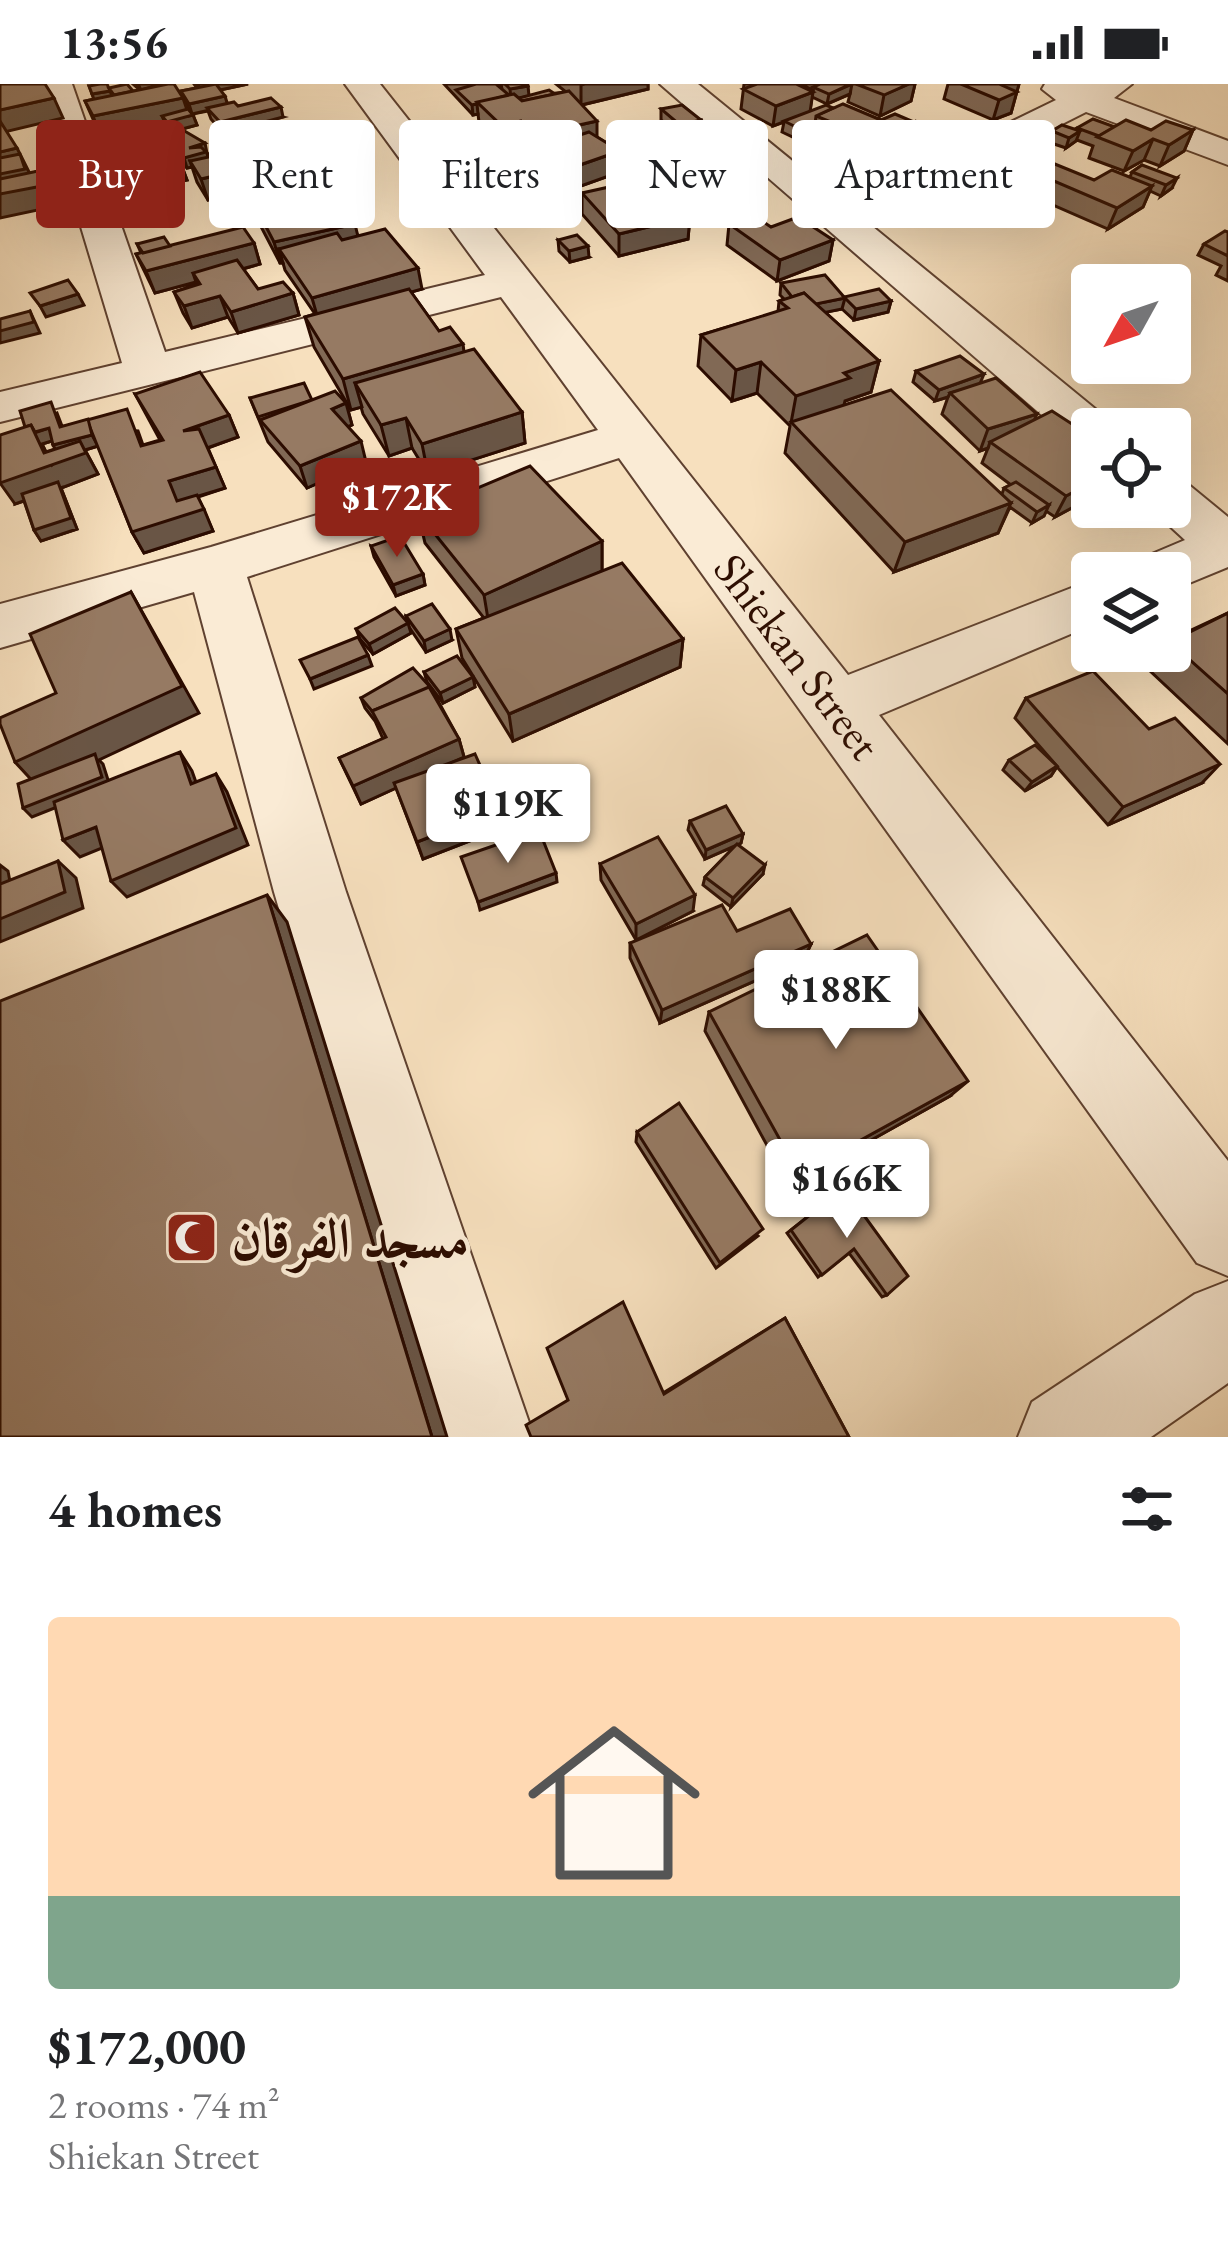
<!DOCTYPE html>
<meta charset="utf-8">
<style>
:root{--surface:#fff;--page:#f6f6f6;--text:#202124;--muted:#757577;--line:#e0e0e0;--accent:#8f2418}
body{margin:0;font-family:"EB Garamond",Amiri,serif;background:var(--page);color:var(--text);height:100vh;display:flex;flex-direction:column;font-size:45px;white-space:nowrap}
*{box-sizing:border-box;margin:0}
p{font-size:39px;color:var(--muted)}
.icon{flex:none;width:66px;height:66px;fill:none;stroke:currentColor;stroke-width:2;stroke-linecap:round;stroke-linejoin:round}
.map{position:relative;height:1353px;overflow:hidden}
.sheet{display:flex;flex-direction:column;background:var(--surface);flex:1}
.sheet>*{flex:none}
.guide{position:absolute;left:36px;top:36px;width:1158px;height:108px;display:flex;gap:24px}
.needle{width:78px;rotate:230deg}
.tools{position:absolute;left:1071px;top:180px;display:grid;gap:24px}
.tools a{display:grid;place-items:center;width:120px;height:120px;border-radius:12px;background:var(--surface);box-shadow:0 12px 48px #0002;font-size:60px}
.price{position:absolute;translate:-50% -102px;padding:0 27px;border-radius:12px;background:#fff;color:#222;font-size:39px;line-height:78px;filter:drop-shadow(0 3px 6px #0008)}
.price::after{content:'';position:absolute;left:50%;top:72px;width:36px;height:27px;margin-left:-18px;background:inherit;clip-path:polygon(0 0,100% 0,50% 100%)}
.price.selected{background:var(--accent);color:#fff}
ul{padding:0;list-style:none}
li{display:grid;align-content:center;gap:24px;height:636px;padding:0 48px}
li+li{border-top:3px solid var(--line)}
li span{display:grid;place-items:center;height:372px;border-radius:12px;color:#555}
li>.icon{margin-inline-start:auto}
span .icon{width:216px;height:216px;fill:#fffc;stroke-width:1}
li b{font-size:51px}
h2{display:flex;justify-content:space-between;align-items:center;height:144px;padding:0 48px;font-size:51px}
.pill{padding:0 42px;border-radius:12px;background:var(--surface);box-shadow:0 12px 48px #0002;font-size:42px;line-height:108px}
.pill.selected{background:var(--accent);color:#fff}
.status{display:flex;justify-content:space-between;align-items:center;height:84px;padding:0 60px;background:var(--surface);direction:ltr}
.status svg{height:33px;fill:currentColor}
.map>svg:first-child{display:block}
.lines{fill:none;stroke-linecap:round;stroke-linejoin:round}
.minor-casing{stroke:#5f4130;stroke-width:4}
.minor{fill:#faebd5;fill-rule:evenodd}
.wall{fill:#816955;stroke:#2c0c00;stroke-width:3;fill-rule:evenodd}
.shaded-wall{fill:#695545;stroke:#2c0c00;stroke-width:3}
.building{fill:#967a63;stroke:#2c0c00;stroke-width:3}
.labels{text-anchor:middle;stroke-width:9;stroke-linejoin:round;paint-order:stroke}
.street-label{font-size:45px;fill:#2c0c00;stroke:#faebd5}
.near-poi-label{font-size:54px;font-weight:bold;fill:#2c0c00;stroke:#faebd5;text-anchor:start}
</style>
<div class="status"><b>13:56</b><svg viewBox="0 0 49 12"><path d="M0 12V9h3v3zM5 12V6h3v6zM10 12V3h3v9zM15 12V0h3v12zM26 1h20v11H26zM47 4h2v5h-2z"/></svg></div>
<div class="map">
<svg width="1228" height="1353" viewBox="0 0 1228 1353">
<rect width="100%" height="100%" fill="#f7e0be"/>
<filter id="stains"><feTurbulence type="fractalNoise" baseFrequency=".00167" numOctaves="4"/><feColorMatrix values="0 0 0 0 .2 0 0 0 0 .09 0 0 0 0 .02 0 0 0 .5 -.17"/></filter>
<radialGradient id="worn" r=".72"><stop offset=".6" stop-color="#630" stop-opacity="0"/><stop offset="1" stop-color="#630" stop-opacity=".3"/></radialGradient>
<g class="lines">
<defs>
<g id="minor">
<path d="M38,0H72L165,268L485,191L345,0H380L848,591L1092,496V541L879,631L1228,1077V1192L1197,1179L619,374L247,493L346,808L534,1353H436L274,808L194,508L0,564V520L211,463L598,346L501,213L0,338V308L122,279Z"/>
<path d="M660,0H698L844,119L1056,16L1042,5L1045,0H1132L1114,14L1228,57V81L1086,28L867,138L1110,337L1115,345H1092V364L1074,359Z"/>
<path d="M1170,396L1189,401L1228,433V483L1170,507V489H1131L1140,475L1185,456L1149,423H1170Z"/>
<path d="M1228,1197V1299L1151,1353H1018L1032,1318L1195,1210Z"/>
</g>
</defs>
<use href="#minor" class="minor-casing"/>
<use href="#minor" class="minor"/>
</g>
<g class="wall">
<path d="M133,0H162L148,4L183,14L187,26L193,31L197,41L182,45L208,70H206L207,73L228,69L225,60L252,63L294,61L297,72L295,73L300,94L298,95L303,105L307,104L305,97L364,123L347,128L358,152L422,205L411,208L439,247L464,268L522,328L525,359L428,390L412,364L389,372L363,330L361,323L351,326L314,263L305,233L315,230L285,186L283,179H280L258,137L252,116L256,115L253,105L208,116L197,98L192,83L187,84L181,77L180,78L187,96L122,109L129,87L124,81L120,71L146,66L139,52L167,44L165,39L101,53L85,17L94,15L89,2L133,7L140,6Z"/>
<path d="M194,0H248L220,6L227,19L283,33L223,49L211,35L208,27L192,30L185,18L181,7L197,4Z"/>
<path d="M444,0H501L502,5L501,0H527L529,12L566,8L556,0H648V5L582,21L597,53L620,67V88L553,112L523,91L521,70L531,67L522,58L503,62L479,38L478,30L473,31Z"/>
<path d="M744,0H796L812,8L813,6L800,0H915L911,17L880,32L848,18L850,10L827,20L812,13L810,27L833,24L881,36L914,38L909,58L883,71L869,65L858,70L878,80L875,90L862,96L833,81L835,70L844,66L813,52V50L799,56L782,48L784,38L773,42L741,25Z"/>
<path d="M948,0H1019L1011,29L993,36L944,15Z"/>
<path d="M661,25L701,36L700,47L679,51L661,36Z"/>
<path d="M1115,43L1151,46H1193L1184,67L1160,82L1144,76L1124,87L1089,74L1093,62L1077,56L1066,64L1048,58L1052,47L1076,46L1077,44Z"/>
<path d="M288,45L318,62L299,66L291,56Z"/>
<path d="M695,75L732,79L731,90L706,96L694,86Z"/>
<path d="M1142,81L1172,104L1161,112L1150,107L1143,123L1108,145L1014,104L1021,83L1094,96L1130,93L1132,88Z"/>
<path d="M678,105L742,120L741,131L701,140L677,116Z"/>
<path d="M582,109L690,133L688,155L619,172L582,130Z"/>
<path d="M729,140L771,143L833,156L829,177L777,197L727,161Z"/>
<path d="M1228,148V197L1216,191L1221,182L1198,171L1204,160Z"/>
<path d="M558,156L589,173L570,178L559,167Z"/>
<path d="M254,159L260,180L243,185L258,205L293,209L299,231L238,249L228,233L192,244L183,229L174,208L198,200L196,198L155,209L136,170L141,169L137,160L170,162Z"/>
<path d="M781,199L844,213L891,217L888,228L854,236L842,225L825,228L879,277L871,308L845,317L844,321L1002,410L1004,404L1011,401L982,379L988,364L980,367L942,330L948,313L935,317L913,298L916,287L980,299L1092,372V413L1055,433L1046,427L1044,432L1032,439L1010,423L998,449L894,488L785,369L790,342L757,309L732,317L698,282L701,251L778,228L779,217L784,215L780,211Z"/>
<path d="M135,310L229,331L238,353L208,364L225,404L198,413L213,447L144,469L132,448L98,362L85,366L98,390L61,404L77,445L41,457L34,446L24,417L15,420L25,343L57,329L62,342L138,347L143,361L160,356ZM52,357L55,365L46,368L42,360Z"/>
<path d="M250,314L346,319L352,341L348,343L366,378L307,404L268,358Z"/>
<path d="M418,429L602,457V487L683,555L680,583L513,657L462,574L456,545L484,534L425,459Z"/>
<path d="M371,462L423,490L425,501L396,512L374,473Z"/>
<path d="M1228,529V660L1148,585L1161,567H1170V556Z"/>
<path d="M406,532L452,556L426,568L409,543L411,549L373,570L360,555L356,545L407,538Z"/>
<path d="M424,588L473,593L475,603L443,619L427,598Z"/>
<path d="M431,604L459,655L464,673L500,726L503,744L423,775L396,704L361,720L339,674L383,655L375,637L365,624L361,614Z"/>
<path d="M1026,614L1202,699L1108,741L1057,683L1051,692L1025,707L1003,686L1009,676L1056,681L1015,634Z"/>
<path d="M690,737L743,750L741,759L738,761L763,790L731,823L703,801L705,793L735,762L705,775L688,746Z"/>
<path d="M600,780L693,827L636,856L601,796Z"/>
<path d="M737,847L811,860L804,875L660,939L630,874V859Z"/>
<path d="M709,928L950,1012L789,1102L705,947Z"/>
<path d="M637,1048L758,1152L716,1184L636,1058Z"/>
<path d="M844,1104L887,1211L882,1213L849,1169L818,1193L787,1149Z"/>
<path d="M785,1234L849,1353L568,1316L663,1309Z"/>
</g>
<g class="shaded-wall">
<path d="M138,0H162L141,6Z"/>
<path d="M198,0H248L201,10Z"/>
<path d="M585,0H648V5L581,21V1Z"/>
<path d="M852,0L850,10L827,20L829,10Z"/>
<path d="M909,0H915L911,17L880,32L884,11Z"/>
<path d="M998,0H1019L1011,29L993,36L999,16Z"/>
<path d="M528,2L529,12L511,16L510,5Z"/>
<path d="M110,7L114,17L96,21L92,10Z"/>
<path d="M813,8L810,28L773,42L776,22Z"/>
<path d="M225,12L228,22L192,30L189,20Z"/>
<path d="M54,14L63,34L0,49V26Z"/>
<path d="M183,14L189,32L193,31L197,41L171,48L167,38L162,32L165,39L101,53L93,32Z"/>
<path d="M477,20L478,30L473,31L472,21Z"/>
<path d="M281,23L283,33L223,49L220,38Z"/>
<path d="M701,36L700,47L679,51L680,41Z"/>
<path d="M521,37L522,58L503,62L502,42Z"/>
<path d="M597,37V57L536,71L534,51Z"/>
<path d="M914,38L909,58L883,71L888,50Z"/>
<path d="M815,40L813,50L799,56L800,45Z"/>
<path d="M873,44L869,65L856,71L860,50Z"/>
<path d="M1193,46L1184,67L1160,82L1169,61Z"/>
<path d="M1080,47L1076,57L1066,64L1069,54Z"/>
<path d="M315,52L318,62L299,66L297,56Z"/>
<path d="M1153,55L1144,76L1124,87L1133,67Z"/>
<path d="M205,59L209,79L190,77L192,83L187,84L184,74L189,64Z"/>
<path d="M17,64L30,90L38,87L52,123L0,134V68Z"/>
<path d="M620,67V88L553,112L551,91Z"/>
<path d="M295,73L300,94L275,100L271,91L273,101L208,116L201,95Z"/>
<path d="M137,77L141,88L131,90L127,79Z"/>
<path d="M732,79L731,90L706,96L707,85Z"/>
<path d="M878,80L875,90L862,96L864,85Z"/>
<path d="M183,85L187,96L122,109L117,99Z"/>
<path d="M1177,94L1172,104L1161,112L1166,101Z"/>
<path d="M1152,102L1143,123L1108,145L1117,124Z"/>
<path d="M362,112L364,123L328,133L325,122Z"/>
<path d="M742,120L741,131L701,140V129Z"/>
<path d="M690,133L688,155L619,172V150Z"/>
<path d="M355,140L360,161L279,165L283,179H280L274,158Z"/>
<path d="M833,156L829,177L777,197L780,176Z"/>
<path d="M254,159L260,180L198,197L193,189L196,198L155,209L146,187Z"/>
<path d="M588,162L589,173L570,178L569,167Z"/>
<path d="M418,184L422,205L318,235L312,214Z"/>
<path d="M293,209L299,231L238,249L231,228Z"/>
<path d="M78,210L84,221L46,233L40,222Z"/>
<path d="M220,212L228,233L192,244L184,222Z"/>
<path d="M845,214L842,225L798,234L800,223Z"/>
<path d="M891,217L888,228L854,236L856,225Z"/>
<path d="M30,227L40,249L0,259V247Z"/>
<path d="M463,260L467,291L355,299L362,323L351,326L343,295Z"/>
<path d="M879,277L871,308L845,317L843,325L791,339L796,312L844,289Z"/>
<path d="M761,278L757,309L732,317L736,286Z"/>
<path d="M984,290L979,302L950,309L948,313L935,317L939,306Z"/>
<path d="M346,319L352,341L338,347L332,325Z"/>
<path d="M522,328L525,359L428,390L422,360Z"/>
<path d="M1037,330L1027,352L990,358L988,364L980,367L988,345Z"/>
<path d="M229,331L238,353L193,369L183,347Z"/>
<path d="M406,334L412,364L389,372L381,341Z"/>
<path d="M49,344L55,356L42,360L52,381L60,373L53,361L92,351L98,362L85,366L98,390L61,404L77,445L41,457L34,446L60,404L15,420L0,399L28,351Z"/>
<path d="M1092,356V359L1083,376L1079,363Z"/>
<path d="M361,357L366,378L307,404L300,382Z"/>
<path d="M216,383L225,404L179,418L204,425L213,447L144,469L132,448L169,397Z"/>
<path d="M1092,398V413L1055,433L1066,412Z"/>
<path d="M1011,419L998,449L894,488L905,458Z"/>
<path d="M1049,421L1044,432L1032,439L1037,428Z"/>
<path d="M602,457V487L489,541L484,511Z"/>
<path d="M423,490L425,501L396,512L393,501Z"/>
<path d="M131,508L199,629L99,676L103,680L110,702L32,733L23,724L39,704L15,678Z"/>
<path d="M408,539L411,549L373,570L369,560Z"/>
<path d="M450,545L452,556L426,568L424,557Z"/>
<path d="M683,555L680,583L513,657L509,630Z"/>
<path d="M368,571L372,582L314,605L310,595Z"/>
<path d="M473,593L475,603L443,619L440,609Z"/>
<path d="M459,655L464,673L361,720L353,702Z"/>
<path d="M180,668L192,687L203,718L191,700Z"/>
<path d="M1220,680L1202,699L1108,741L1123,723Z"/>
<path d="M1057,682L1051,692L1025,707L1032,698Z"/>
<path d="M216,690L227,708L248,761L127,813L111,797Z"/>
<path d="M500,726L503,744L423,775L417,758Z"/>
<path d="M96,743L112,760L80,773L63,756Z"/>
<path d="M743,750L741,759L705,775L706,766Z"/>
<path d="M58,777L76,794L83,824L0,858V835Z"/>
<path d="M0,781L8,787L14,819L0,807Z"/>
<path d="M765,781L763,790L731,823L733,814Z"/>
<path d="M556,789L557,798L480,826L478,818Z"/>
<path d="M267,811L287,838L447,1353H432Z"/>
<path d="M695,811L693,827L636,856V840Z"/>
<path d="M811,860L804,875L660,939L662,926Z"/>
<path d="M968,997L950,1012L789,1102L799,1090Z"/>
</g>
<g class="building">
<path d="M0,0H45L54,14L0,26Z"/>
<path d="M100,0H107L110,7L92,10L89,2Z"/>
<path d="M127,0L133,7L114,11L109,4Z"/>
<path d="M168,0H174L183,14L93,32L85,17Z"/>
<path d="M216,0L225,12L189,20L181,7Z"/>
<path d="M476,0H496L509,11L472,21L456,6Z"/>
<path d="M505,0H527L528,2L510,5Z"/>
<path d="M757,0H796L813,8L776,22L743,5Z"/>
<path d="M820,0H851L829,10L813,3Z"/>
<path d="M856,0H909L884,11Z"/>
<path d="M961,0H999L1017,8L999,16Z"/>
<path d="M549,6L555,10L522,17L519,14Z"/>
<path d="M569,7L597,37L534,51L521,37L502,42L477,18L514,10L522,17Z"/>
<path d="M271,14L281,23L220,38L207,24L234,18L238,22Z"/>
<path d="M843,20L881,36L895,30L914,38L888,50L873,44L860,50L816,32Z"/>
<path d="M682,21L701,36L680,41L661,25Z"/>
<path d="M826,21L833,24L816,32L815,40L800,45L784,37Z"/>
<path d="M188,25L193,31L167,38L162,32Z"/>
<path d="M1093,35L1115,43L1099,52L1077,44Z"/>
<path d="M1126,36L1151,46L1166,37L1193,46L1169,61L1153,55L1133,67L1097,53Z"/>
<path d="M0,37L17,64L0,68Z"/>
<path d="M307,41L315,52L297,56L288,45Z"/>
<path d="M1062,41L1080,47L1069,54L1052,47Z"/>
<path d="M176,42L205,59L189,64L201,63L206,68L184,74L178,67L166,70H176L183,85L117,99L114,90L140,85L137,77L127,79L120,71L144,64L158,74L139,52Z"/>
<path d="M589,48L620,67L551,91L521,70Z"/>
<path d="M288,54L294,61L288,63L283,57L260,62L259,60Z"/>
<path d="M245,55L251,62L231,67L225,60Z"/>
<path d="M283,57L295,73L201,95L190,77Z"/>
<path d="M848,65L878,80L864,85L835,70Z"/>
<path d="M720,69L732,79L707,85L695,75Z"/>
<path d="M20,70L25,85L0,90V74Z"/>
<path d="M1040,74L1094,96L1112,86L1152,102L1117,124L1021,83Z"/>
<path d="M1142,81L1177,94L1166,101L1132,88Z"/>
<path d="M38,87L42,102L0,110V95Z"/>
<path d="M293,87L303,104L258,113L252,104L275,99L271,91Z"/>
<path d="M341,88L362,112L341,118L337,112L320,115L305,97Z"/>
<path d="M650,94L690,133L619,150L582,109Z"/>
<path d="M718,97L742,120L701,129L678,105Z"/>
<path d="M306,104L314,117L337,112L355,140L274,158L252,116Z"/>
<path d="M753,131L771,143L798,133L833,156L780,176L729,140Z"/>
<path d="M243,143L254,159L146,187L136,170Z"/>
<path d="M385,145L418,184L312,214L279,165L337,149L342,156Z"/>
<path d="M1225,147L1228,148V172L1204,160Z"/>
<path d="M577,151L588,162L569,167L558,156Z"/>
<path d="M164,153L170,162L143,169L137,160Z"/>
<path d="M237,176L258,205L283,198L293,209L231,228L220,212L184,222L174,208L200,200L193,189Z"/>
<path d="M825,191L845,214L816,220L804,209L792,213L781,199Z"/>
<path d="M68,196L78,210L40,222L30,209Z"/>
<path d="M409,205L439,247L450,243L463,260L343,295L305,233Z"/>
<path d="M879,205L891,217L856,225L844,213Z"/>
<path d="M804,209L879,277L844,289L850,294L796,312L761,278L736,286L701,251L788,224L779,217Z"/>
<path d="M30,227L34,238L0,247V235Z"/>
<path d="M474,265L522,328L422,360L406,334L381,341L355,299Z"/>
<path d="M960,272L984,290L939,306L916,287Z"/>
<path d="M200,288L229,331L183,347L199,345L216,383L169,397L177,417L197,411L204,425L132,448L87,336L127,325L141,362L163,356L135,310Z"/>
<path d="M996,294L1037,330L988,345L950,309Z"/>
<path d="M304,299L312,316L258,333L250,314Z"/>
<path d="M891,306L1011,419L905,458L791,338Z"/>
<path d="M335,307L346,319L332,325L361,357L300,382L260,336Z"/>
<path d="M51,318L60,343L88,335L92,351L53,361L49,344L35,348L31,341L25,343L20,327Z"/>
<path d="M1052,327L1092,353V356L1079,363L1092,372V398L1066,412L990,358Z"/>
<path d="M31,341L44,369L80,357L86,369L0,399V351Z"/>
<path d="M530,382L602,457L484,511L418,429Z"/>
<path d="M58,398L71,434L34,446L22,410Z"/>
<path d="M1016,398L1049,421L1037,428L1004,404Z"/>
<path d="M400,452L423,490L393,501L371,462Z"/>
<path d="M622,479L683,555L509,630L456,545Z"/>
<path d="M131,508L182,602L15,678L0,640V634L56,609L30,550Z"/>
<path d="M432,520L450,545L424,557L406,532Z"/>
<path d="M395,524L408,539L369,560L356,545Z"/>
<path d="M1228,529V610L1170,558Z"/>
<path d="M358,553L368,571L310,595L300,576Z"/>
<path d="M457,572L473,593L440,609L424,588Z"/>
<path d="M413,584L431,604L372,627L361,614Z"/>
<path d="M1093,587L1149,645L1175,634L1220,680L1123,723L1026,614Z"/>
<path d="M429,603L459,655L353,702L339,674L386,653L372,627Z"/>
<path d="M1035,661L1057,682L1032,698L1009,676Z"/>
<path d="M180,668L191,700L216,690L236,744L111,797L96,743L63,756L54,718Z"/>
<path d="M95,670L102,693L23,724L18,700Z"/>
<path d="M475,670L500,726L417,758L394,699Z"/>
<path d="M726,722L743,750L706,766L690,737Z"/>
<path d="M539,746L556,789L478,818L461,773Z"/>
<path d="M658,753L695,811L636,840L600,780Z"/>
<path d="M737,760L765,781L733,814L705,793Z"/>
<path d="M58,777L65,808L0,835V800Z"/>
<path d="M267,811L432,1353H0V917Z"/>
<path d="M722,821L737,847L790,825L811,860L662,926L630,859Z"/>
<path d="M867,851L968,997L799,1090L709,928Z"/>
<path d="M679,1019L763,1145L720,1179L637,1048Z"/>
<path d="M844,1104L908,1192L887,1211L854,1165L822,1191L791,1146Z"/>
<path d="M623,1218L664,1310L785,1234L849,1353H531L526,1341L568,1316L547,1264Z"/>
</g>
<defs>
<symbol id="mosque-square" viewBox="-11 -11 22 22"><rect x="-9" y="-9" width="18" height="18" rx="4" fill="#8f2418" stroke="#faebd5"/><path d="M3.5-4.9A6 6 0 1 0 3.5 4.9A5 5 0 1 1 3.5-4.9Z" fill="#fff"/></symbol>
</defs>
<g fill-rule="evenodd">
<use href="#mosque-square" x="162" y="1124" width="59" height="59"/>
</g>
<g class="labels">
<g class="street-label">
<text transform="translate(798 572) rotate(53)" y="16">Shiekan Street</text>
</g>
<g class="near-poi-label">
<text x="231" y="1173">مسجد الفرقان</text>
</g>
</g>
<rect width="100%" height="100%" filter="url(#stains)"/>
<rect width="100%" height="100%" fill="url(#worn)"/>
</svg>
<div class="tools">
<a><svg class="needle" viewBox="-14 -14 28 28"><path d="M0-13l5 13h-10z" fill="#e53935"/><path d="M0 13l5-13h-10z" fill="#757577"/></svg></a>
<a><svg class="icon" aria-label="locate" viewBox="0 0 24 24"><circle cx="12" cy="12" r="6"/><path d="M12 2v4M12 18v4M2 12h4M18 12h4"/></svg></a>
<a><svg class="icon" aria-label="layers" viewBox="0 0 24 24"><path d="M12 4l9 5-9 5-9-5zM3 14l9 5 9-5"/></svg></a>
</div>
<b class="price selected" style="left:397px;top:476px">$172K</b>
<b class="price" style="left:508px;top:782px">$119K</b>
<b class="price" style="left:836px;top:968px">$188K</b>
<b class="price" style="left:847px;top:1157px">$166K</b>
<div class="guide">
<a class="pill selected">Buy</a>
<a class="pill">Rent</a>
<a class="pill">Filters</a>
<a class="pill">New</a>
<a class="pill">Apartment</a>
</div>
</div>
<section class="sheet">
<h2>4 homes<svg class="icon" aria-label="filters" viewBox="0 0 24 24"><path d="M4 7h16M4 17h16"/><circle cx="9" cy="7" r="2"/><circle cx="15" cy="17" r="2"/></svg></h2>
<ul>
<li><span style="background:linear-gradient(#ffd9b3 75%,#7fa58c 0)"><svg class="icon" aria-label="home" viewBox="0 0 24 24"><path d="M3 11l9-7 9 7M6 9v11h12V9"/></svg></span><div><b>$172,000</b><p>2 rooms · 74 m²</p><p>Shiekan Street</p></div></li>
</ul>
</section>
